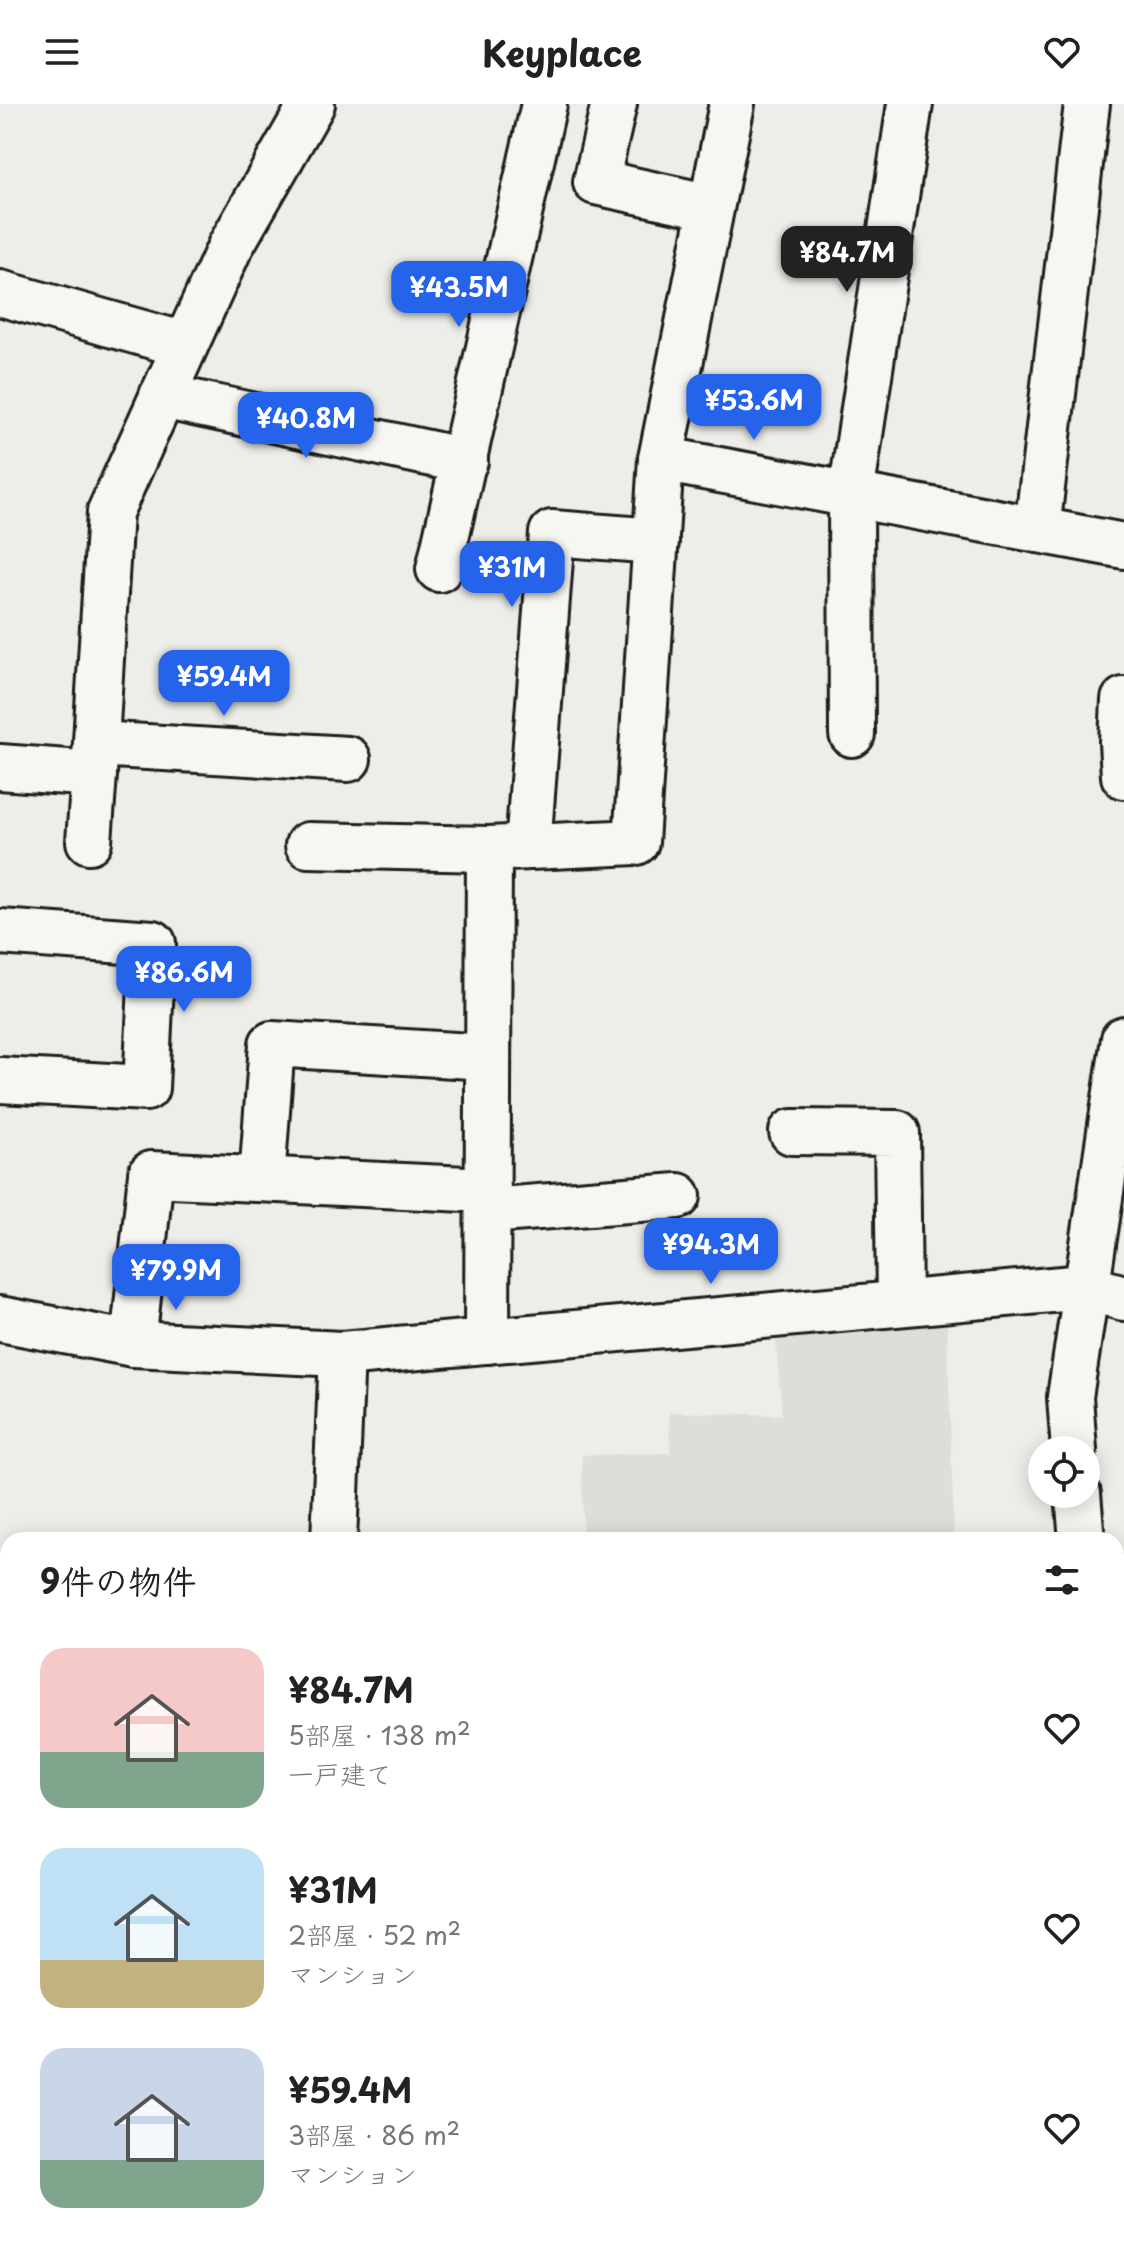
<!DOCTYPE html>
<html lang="ja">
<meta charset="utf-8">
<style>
:root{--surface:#fff;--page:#f6f6f6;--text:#222;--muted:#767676;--accent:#2563eb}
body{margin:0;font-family:"Playpen Sans","Klee One",sans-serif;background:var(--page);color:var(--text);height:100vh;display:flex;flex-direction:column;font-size:30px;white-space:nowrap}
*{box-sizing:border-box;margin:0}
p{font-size:26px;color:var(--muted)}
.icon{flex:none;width:44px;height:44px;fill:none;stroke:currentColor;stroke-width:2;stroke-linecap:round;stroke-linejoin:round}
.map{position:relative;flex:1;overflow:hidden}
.drawer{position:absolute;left:0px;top:1428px;width:1124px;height:714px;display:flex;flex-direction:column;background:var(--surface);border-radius:24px 24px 0 0;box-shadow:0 4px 20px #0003}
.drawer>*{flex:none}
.controls{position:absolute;left:1028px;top:1332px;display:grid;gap:16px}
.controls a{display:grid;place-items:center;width:72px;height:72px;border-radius:50%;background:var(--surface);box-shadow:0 4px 20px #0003;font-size:40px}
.price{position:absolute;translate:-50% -68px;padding:0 18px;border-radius:16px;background:var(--accent);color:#fff;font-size:26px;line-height:52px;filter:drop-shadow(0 2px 4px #0008)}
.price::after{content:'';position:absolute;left:50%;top:48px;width:24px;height:18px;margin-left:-12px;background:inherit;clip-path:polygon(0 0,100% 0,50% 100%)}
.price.active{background:#222;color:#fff}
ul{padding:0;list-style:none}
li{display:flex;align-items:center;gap:24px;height:200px;padding:0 40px}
li span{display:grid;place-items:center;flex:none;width:224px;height:160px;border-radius:24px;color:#555}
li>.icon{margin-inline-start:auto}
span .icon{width:96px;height:96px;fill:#fffc;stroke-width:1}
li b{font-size:34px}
h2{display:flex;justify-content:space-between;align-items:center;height:96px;padding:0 40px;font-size:34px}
header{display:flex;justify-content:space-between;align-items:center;height:104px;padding:0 40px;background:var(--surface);font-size:36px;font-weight:700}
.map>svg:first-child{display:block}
.built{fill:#ddddda}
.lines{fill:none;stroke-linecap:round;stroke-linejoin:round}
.minor-casing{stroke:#1c1c1c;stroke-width:50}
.minor{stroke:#f6f6f2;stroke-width:44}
</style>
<header><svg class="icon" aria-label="menu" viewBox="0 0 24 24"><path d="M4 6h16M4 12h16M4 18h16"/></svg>Keyplace<svg class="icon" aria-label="heart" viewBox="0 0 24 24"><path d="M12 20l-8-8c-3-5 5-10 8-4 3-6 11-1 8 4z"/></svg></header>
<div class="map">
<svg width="1124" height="2141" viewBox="0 0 1124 2141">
<rect width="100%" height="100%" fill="#edede9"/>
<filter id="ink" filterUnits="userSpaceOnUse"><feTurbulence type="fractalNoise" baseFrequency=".0125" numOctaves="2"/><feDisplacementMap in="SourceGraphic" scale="16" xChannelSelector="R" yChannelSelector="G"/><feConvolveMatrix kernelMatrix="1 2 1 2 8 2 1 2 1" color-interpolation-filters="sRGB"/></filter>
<g filter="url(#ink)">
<path class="built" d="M947,1214L954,1436H583L582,1351L670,1349L669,1308L782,1311L776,1236Z"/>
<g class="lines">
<defs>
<g id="minor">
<path d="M614,0L596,78L711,103"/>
<path d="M732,0L661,355L1124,442"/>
<path d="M0,189L185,241"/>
<path d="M162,292L465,357"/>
<path d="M1037,426L1087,0"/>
<path d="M439,465L544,0"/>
<path d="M1124,596L1122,638L1124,672"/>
<path d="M852,630L851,391L910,0"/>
<path d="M96,640L348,655"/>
<path d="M0,663L94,670L110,408L230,143L312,0"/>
<path d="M89,737L94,670"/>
<path d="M308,741L489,745"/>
<path d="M528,743L552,429L656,437"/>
<path d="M0,828L153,839L146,984L0,976"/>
<path d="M792,1028L897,1029L899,1199"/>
<path d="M262,1075L272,940L488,953"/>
<path d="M488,1107L678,1092"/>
<path d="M0,1215L133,1240L342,1250L1051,1186L1085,1183L1124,1194"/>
<path d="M487,1237L489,745L636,738L661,355"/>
<path d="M133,1240L151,1070L488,1086"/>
<path d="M1074,1346L1070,1293L1124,935"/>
<path d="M1078,1390L1082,1436"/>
<path d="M334,1436L342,1250"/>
<path d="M0,1857L8,1858"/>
<path d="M1116,1919H1124"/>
<path d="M0,1968L8,1966"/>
<path d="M408,2141L410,2134"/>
<path d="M1033,2141L1035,2134"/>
</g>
</defs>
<use href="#minor" class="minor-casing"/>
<use href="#minor" class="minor"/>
</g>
</g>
</svg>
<div class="controls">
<a><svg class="icon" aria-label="locate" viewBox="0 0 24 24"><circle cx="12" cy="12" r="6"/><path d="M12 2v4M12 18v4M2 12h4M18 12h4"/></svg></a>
</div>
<b class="price active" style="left:847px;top:190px">¥84.7M</b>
<b class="price" style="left:459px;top:225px">¥43.5M</b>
<b class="price" style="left:754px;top:338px">¥53.6M</b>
<b class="price" style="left:306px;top:356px">¥40.8M</b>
<b class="price" style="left:512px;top:505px">¥31M</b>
<b class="price" style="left:224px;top:614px">¥59.4M</b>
<b class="price" style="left:184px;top:910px">¥86.6M</b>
<b class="price" style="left:711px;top:1182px">¥94.3M</b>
<b class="price" style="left:176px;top:1208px">¥79.9M</b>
<section class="drawer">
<h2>9件の物件<svg class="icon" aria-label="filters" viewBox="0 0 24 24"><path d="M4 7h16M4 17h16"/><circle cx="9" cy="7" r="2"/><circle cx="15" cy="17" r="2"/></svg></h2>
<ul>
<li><span style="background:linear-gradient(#f6c9c9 65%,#7fa58c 0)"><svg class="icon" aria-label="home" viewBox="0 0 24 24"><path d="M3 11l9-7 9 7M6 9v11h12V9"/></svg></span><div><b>¥84.7M</b><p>5部屋 · 138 m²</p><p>一戸建て</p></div><svg class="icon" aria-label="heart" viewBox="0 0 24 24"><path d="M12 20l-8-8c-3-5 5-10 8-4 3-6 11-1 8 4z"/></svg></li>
<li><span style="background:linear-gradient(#bfe0f5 70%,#c2b280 0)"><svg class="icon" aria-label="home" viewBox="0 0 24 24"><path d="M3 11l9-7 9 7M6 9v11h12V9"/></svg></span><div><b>¥31M</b><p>2部屋 · 52 m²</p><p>マンション</p></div><svg class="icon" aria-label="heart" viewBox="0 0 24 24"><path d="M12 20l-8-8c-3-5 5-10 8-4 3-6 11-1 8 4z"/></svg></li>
<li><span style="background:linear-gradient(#c9d6e8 70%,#7fa58c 0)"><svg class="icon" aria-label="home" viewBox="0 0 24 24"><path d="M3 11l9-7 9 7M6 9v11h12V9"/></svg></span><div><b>¥59.4M</b><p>3部屋 · 86 m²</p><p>マンション</p></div><svg class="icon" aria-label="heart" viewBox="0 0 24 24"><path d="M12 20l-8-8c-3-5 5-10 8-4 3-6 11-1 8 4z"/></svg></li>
</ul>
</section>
</div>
